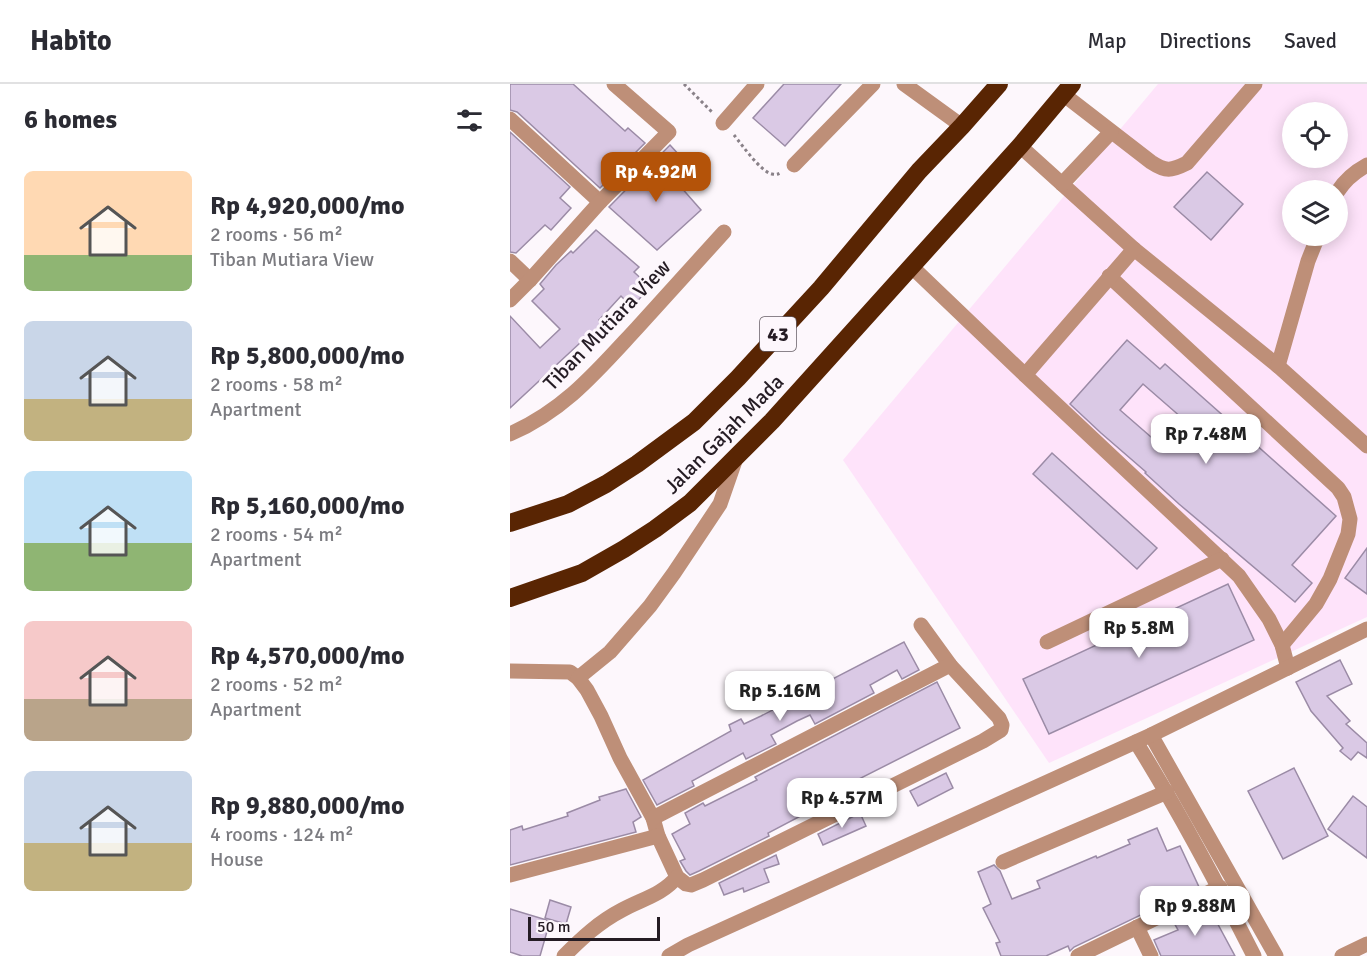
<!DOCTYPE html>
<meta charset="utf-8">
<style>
:root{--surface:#fff;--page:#f2f2f3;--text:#2b2b33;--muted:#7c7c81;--line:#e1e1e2;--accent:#b45309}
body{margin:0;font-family:Signika,sans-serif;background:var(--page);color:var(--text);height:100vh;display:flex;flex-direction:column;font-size:22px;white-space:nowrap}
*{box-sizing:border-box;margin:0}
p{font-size:20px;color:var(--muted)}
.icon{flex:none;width:33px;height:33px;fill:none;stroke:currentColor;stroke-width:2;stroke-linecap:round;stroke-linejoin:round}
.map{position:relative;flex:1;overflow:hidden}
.drawer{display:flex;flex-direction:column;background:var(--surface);width:510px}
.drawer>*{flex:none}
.buttons{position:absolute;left:772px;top:18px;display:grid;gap:12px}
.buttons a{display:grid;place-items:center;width:66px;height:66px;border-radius:50%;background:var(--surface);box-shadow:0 3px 15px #0003;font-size:30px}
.scale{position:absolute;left:18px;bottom:15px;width:132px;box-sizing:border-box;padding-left:6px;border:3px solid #251c24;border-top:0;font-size:16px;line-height:21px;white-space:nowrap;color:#251c24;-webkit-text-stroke:4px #fdf7fc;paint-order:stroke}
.price{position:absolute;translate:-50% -51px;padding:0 14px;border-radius:12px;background:#fff;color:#222;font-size:20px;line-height:39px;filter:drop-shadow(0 2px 3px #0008)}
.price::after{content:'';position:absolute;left:50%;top:36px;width:18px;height:14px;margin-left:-9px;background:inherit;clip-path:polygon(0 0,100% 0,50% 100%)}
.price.selected{background:var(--accent);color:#fff}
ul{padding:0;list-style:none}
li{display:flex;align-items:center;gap:18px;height:150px;padding:0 24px}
li span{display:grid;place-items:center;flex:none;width:168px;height:120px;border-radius:9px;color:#555}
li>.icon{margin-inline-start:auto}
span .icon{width:72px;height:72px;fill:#fffc;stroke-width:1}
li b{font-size:26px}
h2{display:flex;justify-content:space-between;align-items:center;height:72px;padding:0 24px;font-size:26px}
header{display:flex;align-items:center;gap:36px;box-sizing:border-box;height:84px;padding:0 30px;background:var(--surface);border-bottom:2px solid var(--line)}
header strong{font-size:28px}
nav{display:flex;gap:33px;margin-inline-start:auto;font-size:21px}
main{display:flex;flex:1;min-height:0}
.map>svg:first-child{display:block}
.built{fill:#fee3fa;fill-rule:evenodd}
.building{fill:#dac9e5;stroke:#9b8ba6;stroke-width:1.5;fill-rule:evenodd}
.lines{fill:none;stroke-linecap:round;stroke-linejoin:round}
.path{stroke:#898188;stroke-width:3;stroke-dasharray:3 3;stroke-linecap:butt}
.minor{stroke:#be8f78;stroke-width:15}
.highway{stroke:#592503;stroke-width:18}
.labels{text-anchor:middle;stroke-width:6;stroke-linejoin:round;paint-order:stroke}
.shield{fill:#fdf7fc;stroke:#665e65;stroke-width:1.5}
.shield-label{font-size:20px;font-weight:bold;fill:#251c24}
.street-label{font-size:21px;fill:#251c24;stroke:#fdf7fc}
</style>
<header>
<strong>Habito</strong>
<nav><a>Map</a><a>Directions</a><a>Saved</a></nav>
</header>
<main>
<section class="drawer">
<h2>6 homes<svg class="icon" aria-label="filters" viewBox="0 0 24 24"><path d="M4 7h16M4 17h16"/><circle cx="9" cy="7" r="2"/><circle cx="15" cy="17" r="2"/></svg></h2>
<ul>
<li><span style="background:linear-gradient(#ffd9b3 70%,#8fb573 0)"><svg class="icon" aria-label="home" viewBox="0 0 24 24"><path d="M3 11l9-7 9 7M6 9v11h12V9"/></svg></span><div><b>Rp 4,920,000/mo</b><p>2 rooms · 56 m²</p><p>Tiban Mutiara View</p></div></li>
<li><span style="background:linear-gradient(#c9d6e8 65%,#c2b280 0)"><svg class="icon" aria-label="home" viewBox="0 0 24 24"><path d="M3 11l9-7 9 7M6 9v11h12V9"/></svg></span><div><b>Rp 5,800,000/mo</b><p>2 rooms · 58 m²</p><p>Apartment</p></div></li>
<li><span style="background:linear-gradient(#bfe0f5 60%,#8fb573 0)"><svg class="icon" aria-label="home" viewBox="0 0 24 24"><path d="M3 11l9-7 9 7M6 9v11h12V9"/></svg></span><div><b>Rp 5,160,000/mo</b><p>2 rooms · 54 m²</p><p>Apartment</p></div></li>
<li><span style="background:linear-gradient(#f6c9c9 65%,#b9a48a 0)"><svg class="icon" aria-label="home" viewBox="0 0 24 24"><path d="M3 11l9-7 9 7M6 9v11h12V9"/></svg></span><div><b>Rp 4,570,000/mo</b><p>2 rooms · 52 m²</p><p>Apartment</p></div></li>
<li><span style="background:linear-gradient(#c9d6e8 60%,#c2b280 0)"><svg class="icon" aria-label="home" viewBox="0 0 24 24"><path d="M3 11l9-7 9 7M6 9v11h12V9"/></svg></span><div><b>Rp 9,880,000/mo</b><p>4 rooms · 124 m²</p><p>House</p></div></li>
</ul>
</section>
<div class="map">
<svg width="857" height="872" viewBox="0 0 857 872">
<rect width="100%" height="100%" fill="#fdf7fc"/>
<path class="built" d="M648,0H857V533L539,679L333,376ZM783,28H828V74H783ZM783,106H828V152H783Z"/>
<g class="building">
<path d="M0,0H63L115,47L118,44L135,59L90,104L7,28L0,26Z"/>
<path d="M274,0H331L275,62L243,34Z"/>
<path d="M0,48L60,103L50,114L61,124L41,146L35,141L6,169L0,168Z"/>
<path d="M160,61L170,72L156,84L171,98L169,101L191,126L147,166L99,123Z"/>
<path d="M697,88L733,120L701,156L664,123Z"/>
<path d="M86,146L129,183L124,188L140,203L122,223L111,212L89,236L97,245L76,264L71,258L0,324V232L30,264L50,245L22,217L34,205L30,200L46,181L61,167L63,169Z"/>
<path d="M617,256L650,285L655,280L826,432L782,481L802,499L785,518L669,420L635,389L636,388L591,349L560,320ZM633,300L680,341L656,366L610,326Z"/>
<path d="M542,369L647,464L627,485L523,390Z"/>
<path d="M857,464V510L835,494Z"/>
<path d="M718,500L744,556L539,650L513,595Z"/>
<path d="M394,558L409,586L392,595L387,586L360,601L364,609L305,640L300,631L287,637L261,651L266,660L236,675L233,669L182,697L184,702L147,721L133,696L221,647L219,641L231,635L234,640L251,632Z"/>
<path d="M830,576L842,600L817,612L840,637L836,640L857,659V674L848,668L841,676L830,667L833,664L801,627L786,598Z"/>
<path d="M427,598L450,644L335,702L340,712L300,732L298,728L258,749L259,752L189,787L180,791L176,787L170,777L175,775L162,750L180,740L175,729L193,719L195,722L247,696L245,693Z"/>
<path d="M784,684L818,752L773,775L738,707Z"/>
<path d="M436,689L443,704L408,722L400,707Z"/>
<path d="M116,705L131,733L123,738L126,748L0,781V746L12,742L13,746L58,732L57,729L90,716L89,713Z"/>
<path d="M843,712L857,723V774L818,745Z"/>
<path d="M350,729L356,742L313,761L308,750Z"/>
<path d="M647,744L657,767L670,762L689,803L564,863L560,867L558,862L536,872H491L486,859L490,858L473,824L481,820L468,788L484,781L490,787L502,815L530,804L527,797L586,772L587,774L620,760L618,756Z"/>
<path d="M266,771L269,780L254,785L259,798L234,808L233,804L214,811L209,799Z"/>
<path d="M40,816L61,823L56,840L35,834Z"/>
<path d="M697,820L725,872H651L644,856L668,846L663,837Z"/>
<path d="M0,825L40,837L30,872H12L0,868Z"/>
</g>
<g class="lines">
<g class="path">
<path d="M174,0L203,29"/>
<path d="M224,51C232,61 251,88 262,90C267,91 268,90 272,88"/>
</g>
<g class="minor">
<path d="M394,0L452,42"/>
<path d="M553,10L641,78C656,88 661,87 677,79L745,0"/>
<path d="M0,35L90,118"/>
<path d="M213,39L247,0"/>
<path d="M510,62L624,165L768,282L857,362"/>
<path d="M284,81L363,0"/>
<path d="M552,100L601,48"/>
<path d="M828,107C835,96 846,87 857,81"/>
<path d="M0,177L20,196"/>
<path d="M402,183L515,291L729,492L759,535L772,561L778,584"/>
<path d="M599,192L828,404L834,413L840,435L838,450L820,495L806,520L772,561"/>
<path d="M0,216L20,196L90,118L159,48L104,0"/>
<path d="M768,282L798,177L808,152"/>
<path d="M515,291L624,165"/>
<path d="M0,350C55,326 87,287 127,244C156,212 185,180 214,148"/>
<path d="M537,558L712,475"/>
<path d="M0,587L60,588L68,594L77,606L91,632L110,674L143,734L148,752L167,793L176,800L181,801L193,796L473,657L491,646L492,641L489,634L440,581L411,541"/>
<path d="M68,594L100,568L140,522L164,489L210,420L226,374"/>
<path d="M641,651L766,872"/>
<path d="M626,658C669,727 707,799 744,872"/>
<path d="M143,734L440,581"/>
<path d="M493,778L657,708"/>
<path d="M0,791L148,752"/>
<path d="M627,843L641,872"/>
<path d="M54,872C72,854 89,838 112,826C132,815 152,811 167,793"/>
<path d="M159,872L178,861L641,651L857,545"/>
<path d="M568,872L710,803"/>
<path d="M832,872L857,860"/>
</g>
<g class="highway">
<path d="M0,439L58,420L96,400L127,380L184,338L228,294L311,204L409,87L452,42L489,0"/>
<path d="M0,514L72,489L114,465L145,445L180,419L262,337L510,62L562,0"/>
</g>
</g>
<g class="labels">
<rect class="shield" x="250" y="233" width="36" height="34" rx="4.5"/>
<g class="shield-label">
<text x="268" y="257">43</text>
</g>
<g class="street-label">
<text transform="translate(97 241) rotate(-46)" y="7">Tiban Mutiara View</text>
<text transform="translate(214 350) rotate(-45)" y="7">Jalan Gajah Mada</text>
</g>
</g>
</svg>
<div class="buttons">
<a><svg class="icon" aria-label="locate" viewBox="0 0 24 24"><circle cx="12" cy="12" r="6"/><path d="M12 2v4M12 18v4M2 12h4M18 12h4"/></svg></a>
<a><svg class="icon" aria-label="layers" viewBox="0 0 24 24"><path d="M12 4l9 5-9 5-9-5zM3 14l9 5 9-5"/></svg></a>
</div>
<div class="scale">50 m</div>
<b class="price selected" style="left:146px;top:119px">Rp 4.92M</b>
<b class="price" style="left:696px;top:381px">Rp 7.48M</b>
<b class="price" style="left:629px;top:575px">Rp 5.8M</b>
<b class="price" style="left:270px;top:638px">Rp 5.16M</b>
<b class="price" style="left:332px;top:745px">Rp 4.57M</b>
<b class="price" style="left:685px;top:853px">Rp 9.88M</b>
</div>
</main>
